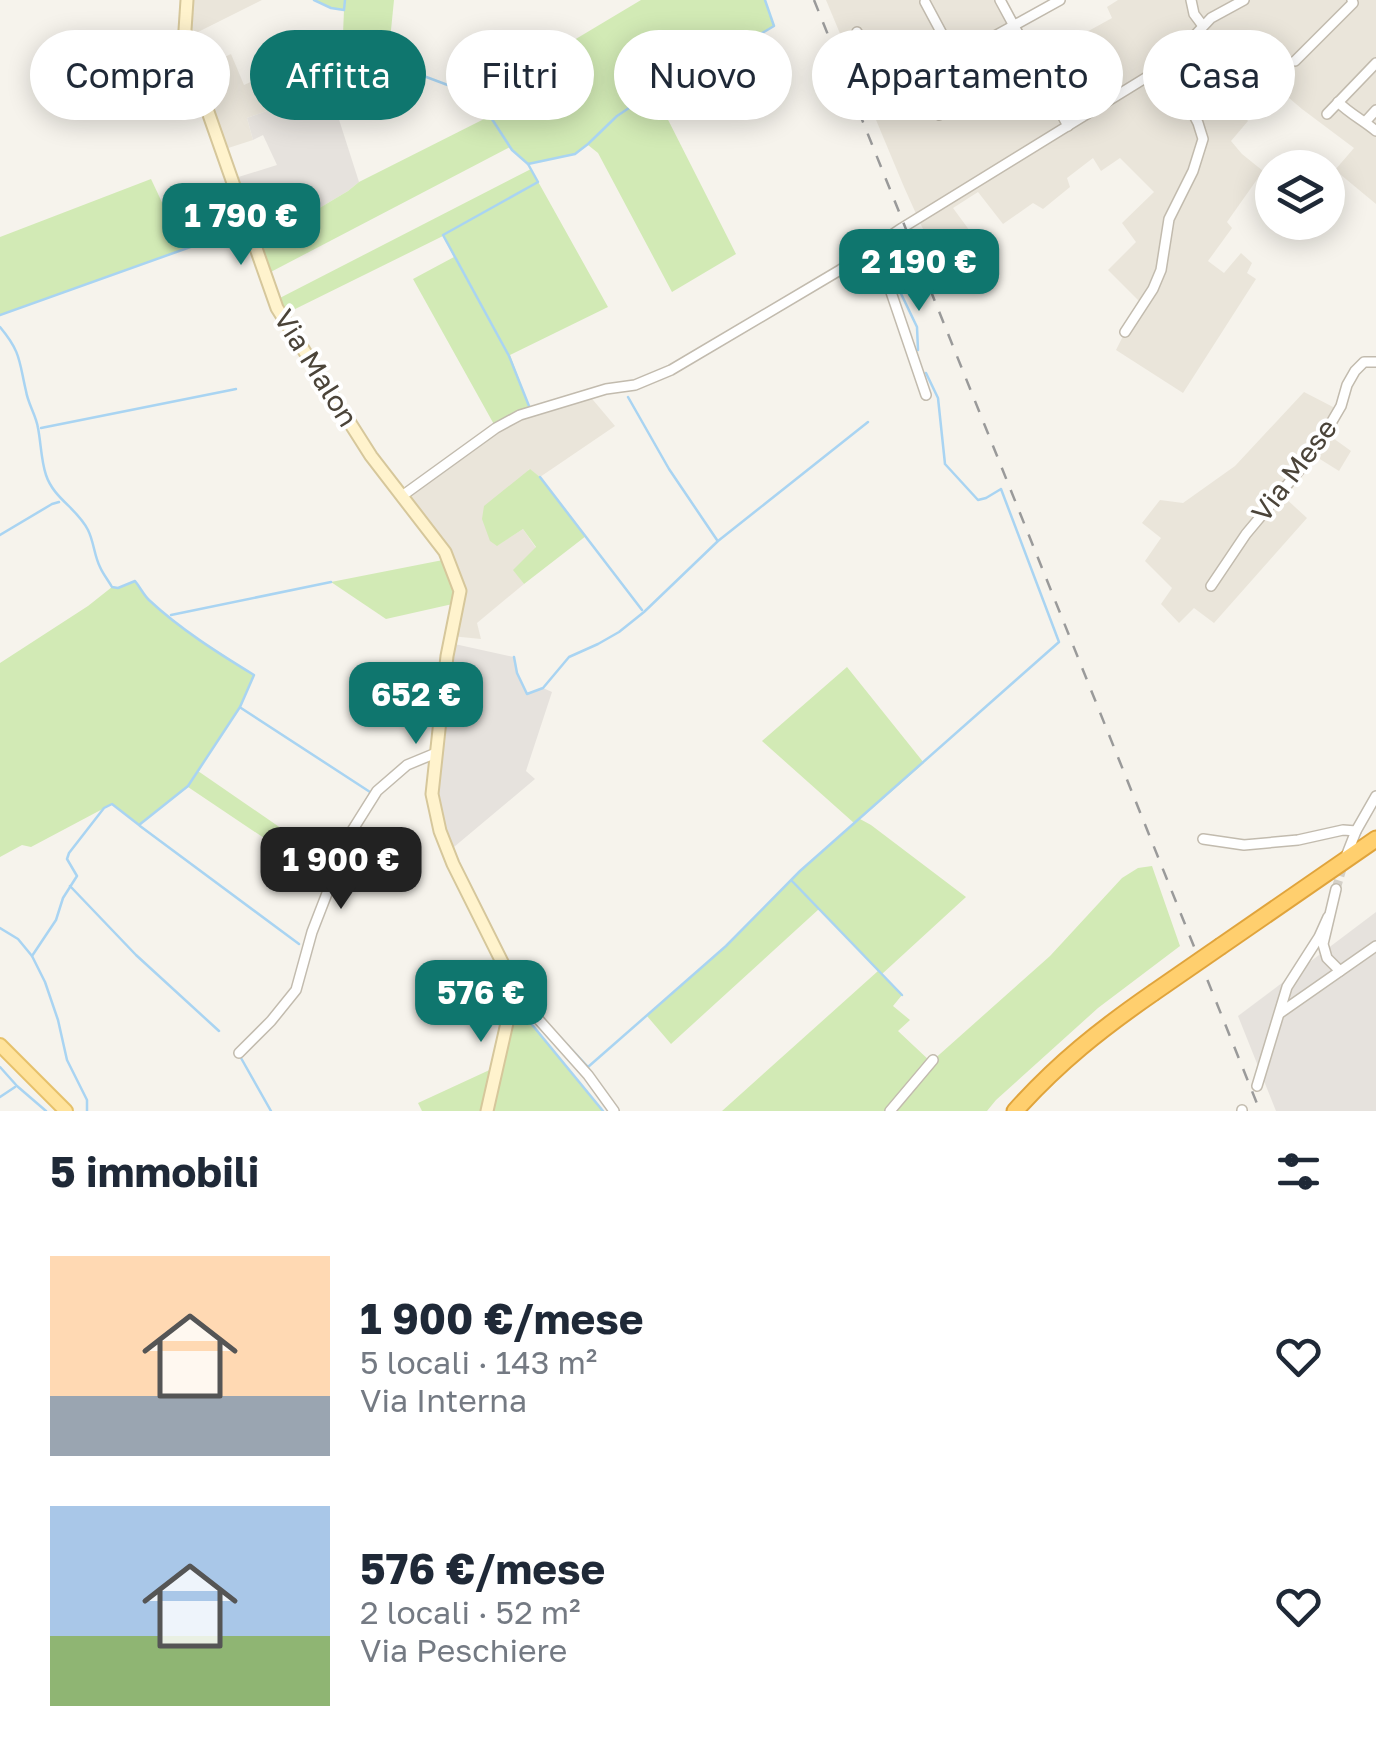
<!DOCTYPE html>
<html lang="it">
<meta charset="utf-8">
<style>
:root{--surface:#fff;--page:#f2f2f3;--text:#1f2937;--muted:#747a83;--accent:#0f766e}
body{margin:0;font-family:"Golos Text",sans-serif;background:var(--page);color:var(--text);height:100vh;display:flex;flex-direction:column;font-size:38px;white-space:nowrap}
*{box-sizing:border-box;margin:0}
p{font-size:32px;color:var(--muted)}
.icon{flex:none;width:55px;height:55px;fill:none;stroke:currentColor;stroke-width:2;stroke-linecap:round;stroke-linejoin:round}
.map{position:relative;height:1111px;overflow:hidden}
.details{display:flex;flex-direction:column;background:var(--surface);flex:1}
.details>*{flex:none}
.top-card{position:absolute;left:30px;top:30px;width:1318px;height:90px;display:flex;gap:20px}
.controls{position:absolute;left:1255px;top:150px;display:grid;gap:20px}
.controls a{display:grid;place-items:center;width:90px;height:90px;border-radius:50%;background:var(--surface);box-shadow:0 5px 25px #0003;font-size:50px}
.price{position:absolute;translate:-50% -85px;padding:0 22px;border-radius:20px;background:var(--accent);color:#fff;font-size:32px;line-height:65px;filter:drop-shadow(0 2px 5px #0008)}
.price::after{content:'';position:absolute;left:50%;top:60px;width:30px;height:22px;margin-left:-15px;background:inherit;clip-path:polygon(0 0,100% 0,50% 100%)}
.price.active{background:#222;color:#fff}
ul{padding:0;list-style:none}
li{display:flex;align-items:center;gap:30px;height:250px;padding:0 50px}
li span{display:grid;place-items:center;flex:none;width:280px;height:200px;border-radius:0px;color:#555}
li>.icon{margin-inline-start:auto}
span .icon{width:120px;height:120px;fill:#fffc;stroke-width:1}
li b{font-size:42px}
h2{display:flex;justify-content:space-between;align-items:center;height:120px;padding:0 50px;font-size:42px}
.tag{padding:0 35px;border-radius:45px;background:var(--surface);box-shadow:0 5px 25px #0003;font-size:35px;line-height:90px}
.tag.active{background:var(--accent);color:#fff}
.map>svg:first-child{display:block}
.residential{fill:#eae5da}
.industrial{fill:#e6e2dd}
.green{fill:#d2eab5}
.lines{fill:none;stroke-linecap:round;stroke-linejoin:round}
.stream{stroke:#a9d4f2;stroke-width:2.5}
.street-tunnel{stroke:#d4d0c8;stroke-width:9;stroke-dasharray:9 4.5;stroke-linecap:butt}
.street-casing{stroke:#c2bbae;stroke-width:12}
.secondary-casing{stroke:#d6c79b;stroke-width:15}
.primary-casing{stroke:#e6c16a;stroke-width:16}
.highway-casing{stroke:#e0a43c;stroke-width:19}
.street{stroke:#fff;stroke-width:9}
.secondary{stroke:#fff3cd;stroke-width:11}
.primary{stroke:#ffe39c;stroke-width:12}
.highway{stroke:#ffcf6e;stroke-width:15}
.rail{stroke:#9a9a9a;stroke-width:2.5;stroke-dasharray:12 12;stroke-linecap:butt}
.highway-bridge-casing{stroke:#e0a43c;stroke-width:19;stroke-linecap:butt}
.highway-bridge{stroke:#ffcf6e;stroke-width:15}
.labels{text-anchor:middle;stroke-width:8;stroke-linejoin:round;paint-order:stroke}
.street-label{font-size:28px;fill:#4b4439;stroke:#fff}
</style>
<div class="map">
<svg width="1376" height="1111" viewBox="0 0 1376 1111">
<rect width="100%" height="100%" fill="#f6f3ec"/>
<g class="residential">
<path d="M187,0H262L186,38Z"/>
<path d="M826,0H1007L1038,59L1112,18L1107,7L1118,0H1376V204L1335,170L1354,148L1302,109L1254,68L1227,96L1248,121L1231,141L1242,154L1263,171L1227,222L1232,228L1208,261L1224,273L1241,253L1252,263L1247,273L1256,279L1183,393L1116,350L1125,332L1143,305L1108,270L1136,242L1122,223L1154,192L1120,158L1101,171L1093,158L1067,178L1070,187L1043,209L1033,203L1003,224L978,192L953,208L978,242L943,262L922,227L904,187Z"/>
<path d="M231,54L244,85L257,79L267,111L247,118L253,140L222,150L194,72Z"/>
<path d="M1304,392L1335,408L1326,433L1351,451L1339,471L1315,456L1283,496L1307,518L1214,623L1194,608L1179,623L1161,604L1172,588L1145,561L1161,538L1142,523L1160,500L1183,503L1235,466Z"/>
<path d="M588,394L615,426L540,477L529,469L498,545L523,529L536,548L514,570L524,584L477,623L481,639L451,636L460,591L445,552L402,496L496,428Z"/>
</g>
<g class="industrial">
<path d="M318,54L359,182L348,191L311,213L292,215L248,227L232,179L277,165L263,135L253,140L247,118L267,111L257,79L305,55Z"/>
<path d="M450,643L514,657L517,673L527,693L543,688L552,692L526,771L535,779L448,852L432,794Z"/>
<path d="M1376,912V1111H1276L1238,1016Z"/>
</g>
<g class="green">
<path d="M314,0H394L389,50C368,30 371,30 343,34L344,10L331,8Z"/>
<path d="M641,0H765L774,26L656,96L736,254L672,292L598,153L588,145L575,154L528,164L510,147L265,275L248,227L292,215L311,213L348,191L359,182L490,116L477,96L479,94L487,92Z"/>
<path d="M531,169L608,307L510,355L531,411L496,428L413,279L454,257L443,236L281,316L274,301Z"/>
<path d="M151,179L184,249L0,315V237Z"/>
<path d="M530,469L540,477L586,536L524,584L513,570L536,547L523,529L497,546L490,541L482,519L484,506Z"/>
<path d="M448,559L457,603L386,619L331,582Z"/>
<path d="M135,581L150,601L187,631L254,675L240,707L198,771L314,851L333,827L350,834L331,883L188,787L139,825L112,804L31,847L22,845L0,857V663L88,606L112,587L119,588Z"/>
<path d="M847,667L924,763L860,819L871,825L966,897L882,974L902,995L893,1006L910,1020L898,1031L931,1062L1050,956L1122,878L1138,868L1152,866L1180,946L1098,1008L996,1100L987,1111H722L878,971L819,909L671,1044L647,1016L726,946L791,880L854,823L762,741Z"/>
<path d="M512,1003L520,1010L603,1111H422L418,1103L496,1067Z"/>
</g>
<g class="lines">
<g class="stream">
<path d="M314,0L331,8L344,10L345,0"/>
<path d="M271,77L362,35L421,75L477,96L512,150L528,164L575,154L588,144L617,116L635,104L660,94L774,26L765,0"/>
<path d="M528,164L538,182L443,235L509,356L529,406"/>
<path d="M893,277L917,327L918,350"/>
<path d="M0,315L238,230"/>
<path d="M0,327C21,352 19,361 26,391C28,404 36,415 38,428C41,443 41,460 46,475C54,499 77,508 88,530C94,542 94,555 100,567C103,574 108,580 112,587L118,588L135,581C140,587 143,594 149,600C180,629 218,653 254,675L240,707L188,786L139,825L112,804L104,808L69,853L67,859L77,876L63,898L56,920L32,956L45,982L58,1020L67,1060L87,1100V1111"/>
<path d="M628,397L669,469L717,540"/>
<path d="M41,428L236,389"/>
<path d="M540,477L642,610"/>
<path d="M0,535L52,504L59,502"/>
<path d="M171,615L331,582"/>
<path d="M514,657L517,673L527,694L543,688L569,657L598,644L619,632L644,612L718,541L868,422"/>
<path d="M241,708L370,792"/>
<path d="M140,826L299,944"/>
<path d="M792,881L902,995"/>
<path d="M70,886L136,955L219,1031"/>
<path d="M0,928L18,939L32,956"/>
<path d="M527,998L539,1014"/>
<path d="M520,1010L603,1111"/>
<path d="M561,1038L588,1067L726,946L800,871L1059,642L1001,489L986,498L978,500L945,464L938,398L926,373"/>
<path d="M241,1058L271,1111"/>
<path d="M0,1067L17,1086L46,1111"/>
<path d="M0,1097L15,1087"/>
</g>
<path class="street-tunnel" d="M1336,889L1344,862"/>
<defs>
<g id="street">
<path d="M1000,0L1068,126"/>
<path d="M1191,0L1194,14L1203,26"/>
<path d="M925,2L955,58"/>
<path d="M857,32L890,94L1060,0"/>
<path d="M1295,61L1353,3L1352,0"/>
<path d="M919,78L939,115"/>
<path d="M1338,102C1350,114 1363,120 1376,131"/>
<path d="M1327,114L1376,63"/>
<path d="M1365,122L1376,110"/>
<path d="M875,245L926,395"/>
<path d="M1125,332L1153,289L1161,270L1169,219L1193,171L1203,139L1198,123L1168,64"/>
<path d="M402,496L496,428L520,415L606,389L635,385L671,370L840,270L902,228L1168,64L1211,18L1244,0"/>
<path d="M1211,586L1246,534L1313,454L1341,406L1347,385L1355,371L1364,362H1376"/>
<path d="M1203,839L1244,845L1298,840L1343,830L1356,831"/>
<path d="M1347,854L1356,831L1376,796"/>
<path d="M1336,889L1323,944L1327,958L1340,971"/>
<path d="M514,992L588,1075L614,1111"/>
<path d="M1280,1013L1376,946"/>
<path d="M239,1053L271,1021L296,990L312,932L350,834L377,791L407,765L436,753"/>
<path d="M1257,1086L1287,987L1319,937L1328,917"/>
<path d="M890,1111L933,1060"/>
<path d="M1242,1111V1110"/>
</g>
<path id="secondary" d="M187,0L185,30L194,72L277,308L371,456L445,552L460,591L447,656L432,794L440,831L453,864L509,976L514,992L487,1111"/>
<path id="primary" d="M0,1045L66,1111"/>
<g id="highway">
<path d="M1221,946L1376,839"/>
<path d="M1015,1111C1058,1063 1101,1029 1153,993"/>
</g>
</defs>
<use href="#street" class="street-casing"/>
<use href="#secondary" class="secondary-casing"/>
<use href="#primary" class="primary-casing"/>
<use href="#highway" class="highway-casing"/>
<use href="#street" class="street"/>
<use href="#secondary" class="secondary"/>
<use href="#primary" class="primary"/>
<use href="#highway" class="highway"/>
<path class="rail" d="M814,0L1260,1111"/>
<defs>
<path id="highway-bridge" d="M1153,993L1221,946"/>
</defs>
<use href="#highway-bridge" class="highway-bridge-casing"/>
<use href="#highway-bridge" class="highway-bridge"/>
</g>
<g class="labels">
<g class="street-label">
<text transform="translate(316 368) rotate(58)" y="10">Via Malon</text>
<text transform="translate(1294 470) rotate(-53)" y="10">Via Mese</text>
</g>
</g>
</svg>
<div class="controls">
<a><svg class="icon" aria-label="layers" viewBox="0 0 24 24"><path d="M12 4l9 5-9 5-9-5zM3 14l9 5 9-5"/></svg></a>
</div>
<b class="price" style="left:241px;top:268px">1 790 €</b>
<b class="price" style="left:919px;top:314px">2 190 €</b>
<b class="price" style="left:416px;top:747px">652 €</b>
<b class="price active" style="left:341px;top:912px">1 900 €</b>
<b class="price" style="left:481px;top:1045px">576 €</b>
<div class="top-card">
<a class="tag">Compra</a>
<a class="tag active">Affitta</a>
<a class="tag">Filtri</a>
<a class="tag">Nuovo</a>
<a class="tag">Appartamento</a>
<a class="tag">Casa</a>
</div>
</div>
<section class="details">
<h2>5 immobili<svg class="icon" aria-label="filters" viewBox="0 0 24 24"><path d="M4 7h16M4 17h16"/><circle cx="9" cy="7" r="2"/><circle cx="15" cy="17" r="2"/></svg></h2>
<ul>
<li><span style="background:linear-gradient(#ffd9b3 70%,#9aa5b1 0)"><svg class="icon" aria-label="home" viewBox="0 0 24 24"><path d="M3 11l9-7 9 7M6 9v11h12V9"/></svg></span><div><b>1 900 €/mese</b><p>5 locali · 143 m²</p><p>Via Interna</p></div><svg class="icon" aria-label="heart" viewBox="0 0 24 24"><path d="M12 20l-8-8c-3-5 5-10 8-4 3-6 11-1 8 4z"/></svg></li>
<li><span style="background:linear-gradient(#a9c7e8 65%,#8fb573 0)"><svg class="icon" aria-label="home" viewBox="0 0 24 24"><path d="M3 11l9-7 9 7M6 9v11h12V9"/></svg></span><div><b>576 €/mese</b><p>2 locali · 52 m²</p><p>Via Peschiere</p></div><svg class="icon" aria-label="heart" viewBox="0 0 24 24"><path d="M12 20l-8-8c-3-5 5-10 8-4 3-6 11-1 8 4z"/></svg></li>
</ul>
</section>
